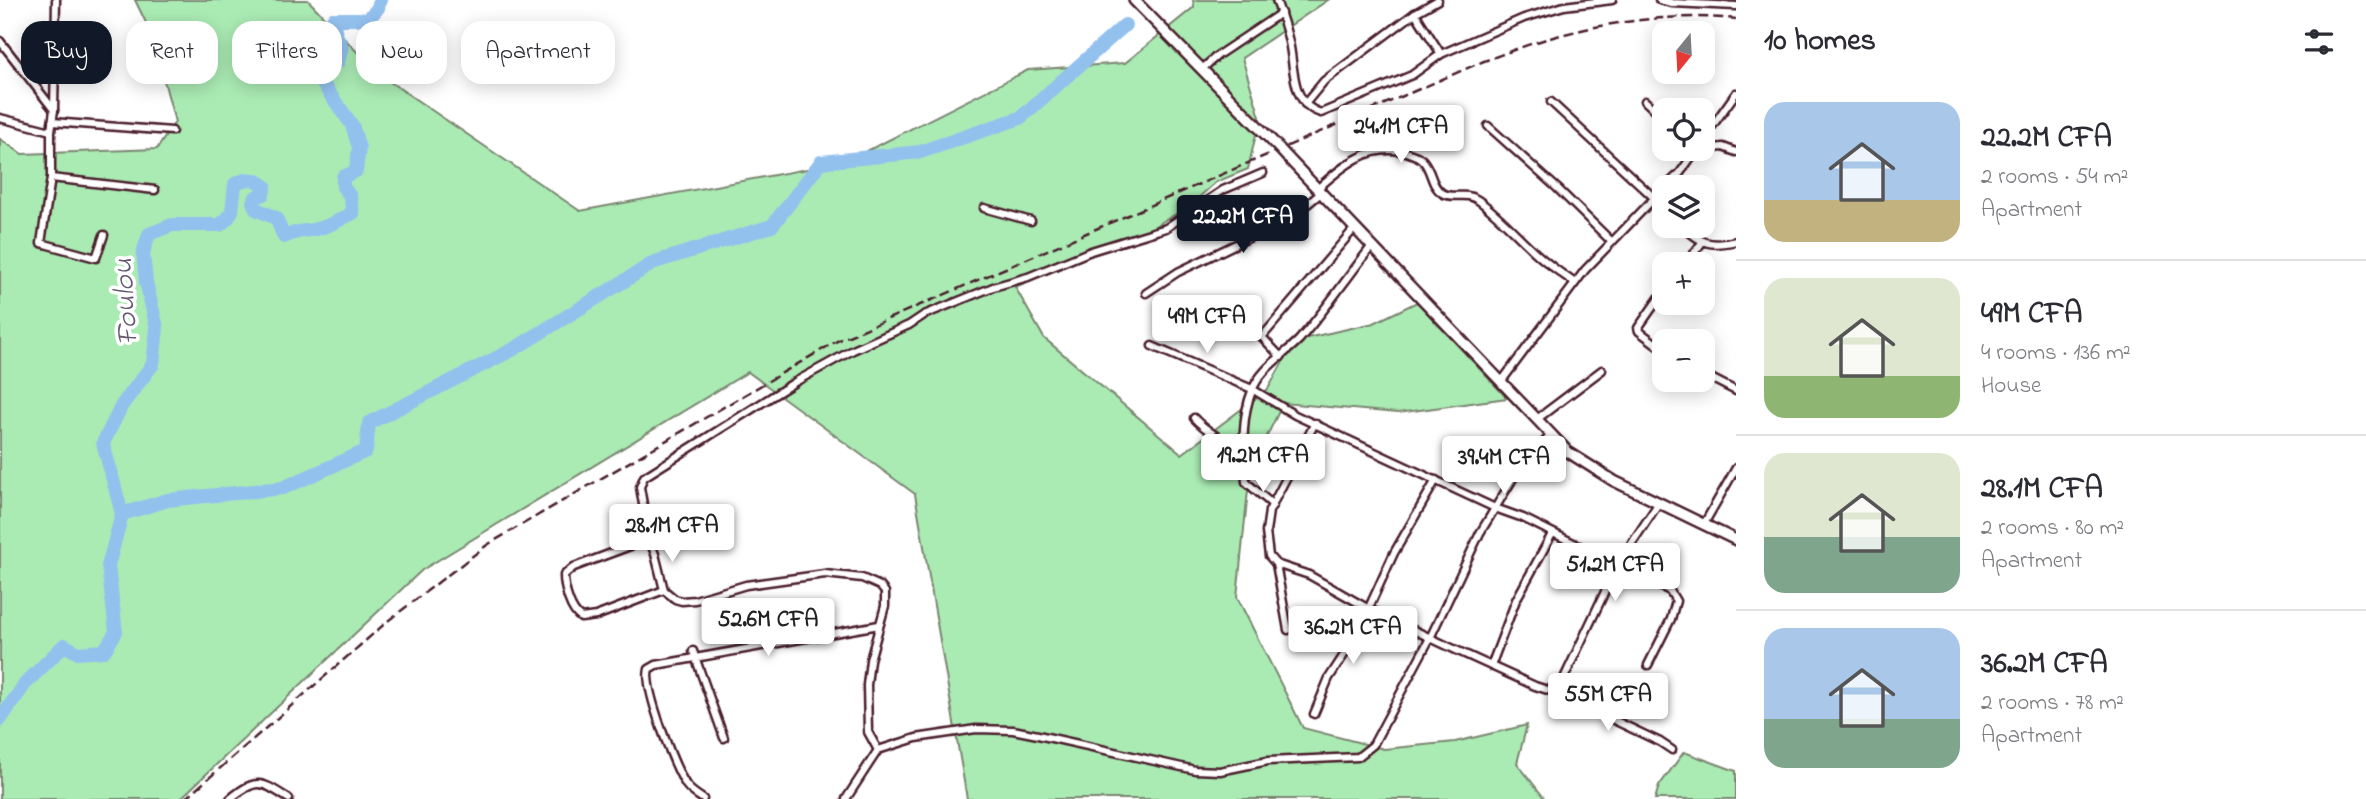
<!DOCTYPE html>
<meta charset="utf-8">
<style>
:root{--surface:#fff;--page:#f2f2f3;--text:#2b2b33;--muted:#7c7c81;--line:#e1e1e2;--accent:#111827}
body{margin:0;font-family:"Indie Flower",sans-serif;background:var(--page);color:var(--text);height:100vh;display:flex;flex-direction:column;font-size:26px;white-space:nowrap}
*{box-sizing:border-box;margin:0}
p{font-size:23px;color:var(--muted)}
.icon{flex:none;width:38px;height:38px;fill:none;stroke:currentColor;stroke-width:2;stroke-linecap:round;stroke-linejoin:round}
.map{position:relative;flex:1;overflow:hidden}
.drawer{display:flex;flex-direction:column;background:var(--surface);width:630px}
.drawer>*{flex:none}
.hud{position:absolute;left:21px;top:21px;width:665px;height:63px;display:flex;gap:14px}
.needle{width:46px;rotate:198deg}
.controls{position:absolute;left:1652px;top:21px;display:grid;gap:14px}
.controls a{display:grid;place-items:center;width:63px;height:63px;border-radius:14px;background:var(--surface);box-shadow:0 4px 18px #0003;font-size:35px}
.price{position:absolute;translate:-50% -60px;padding:0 16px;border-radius:7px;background:#fff;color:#222;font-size:23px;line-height:46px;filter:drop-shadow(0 2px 4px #0008)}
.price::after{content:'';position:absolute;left:50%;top:42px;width:21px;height:16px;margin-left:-10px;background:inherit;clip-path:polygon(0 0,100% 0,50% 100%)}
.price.active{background:var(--accent);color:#fff}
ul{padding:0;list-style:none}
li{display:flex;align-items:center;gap:21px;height:175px;padding:0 28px}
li+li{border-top:2px solid var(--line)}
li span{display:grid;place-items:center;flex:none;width:196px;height:140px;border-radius:21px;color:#555}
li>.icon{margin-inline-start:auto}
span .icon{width:84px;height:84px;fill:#fffc;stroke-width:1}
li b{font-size:30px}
h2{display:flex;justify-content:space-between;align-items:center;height:84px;padding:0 28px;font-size:30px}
.tag{padding:0 24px;border-radius:21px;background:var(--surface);box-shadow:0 4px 18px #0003;font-size:24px;line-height:63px}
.tag.active{background:var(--accent);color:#fff}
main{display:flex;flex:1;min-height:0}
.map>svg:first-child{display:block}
.green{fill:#aaebb4;stroke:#7a8570;stroke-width:2}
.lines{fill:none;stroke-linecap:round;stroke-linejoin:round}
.river{stroke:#93c1ee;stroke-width:14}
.street-casing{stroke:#4a1f2b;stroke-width:11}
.secondary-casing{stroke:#4a1f2b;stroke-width:14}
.street{stroke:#fff;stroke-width:6}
.secondary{stroke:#fff;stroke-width:9}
.rail{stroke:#4a1f2b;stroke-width:2.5;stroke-dasharray:10 5;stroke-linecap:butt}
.secondary-bridge-casing{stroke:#4a1f2b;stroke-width:14;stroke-linecap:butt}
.secondary-bridge{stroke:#fff;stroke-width:9}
.labels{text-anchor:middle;stroke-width:7;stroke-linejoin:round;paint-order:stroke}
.water-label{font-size:30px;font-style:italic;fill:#64586f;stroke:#fff}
</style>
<main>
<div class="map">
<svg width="1736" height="799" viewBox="0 0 1736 799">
<rect width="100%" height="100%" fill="#fff"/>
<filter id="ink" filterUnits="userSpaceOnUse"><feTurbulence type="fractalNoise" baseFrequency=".0143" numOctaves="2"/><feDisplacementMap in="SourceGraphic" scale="14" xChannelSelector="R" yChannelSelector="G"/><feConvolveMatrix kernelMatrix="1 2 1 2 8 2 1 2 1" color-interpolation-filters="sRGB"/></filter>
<g filter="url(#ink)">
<g class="green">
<path d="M135,0H308L377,73L580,211L845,162L1028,70L1125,63L1194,7L1193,0H1328L1242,58L1260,117L1248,169L1216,182L1188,207L1132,239L1015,287L1044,338L1182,454L1268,389L1285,358L1307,338L1374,323L1417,302L1507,398L1398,413L1283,403L1250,471L1237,597L1303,728L1384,749L1455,742L1527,725L1517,763L1545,799H967L915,494L748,372L422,570L180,799H0V139L22,154L157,149L175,122L152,35Z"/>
<path d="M1684,752L1736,771V799H1655L1659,786Z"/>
</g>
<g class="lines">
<g class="river">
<path d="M122,514L168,500L283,488L366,451L369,423L514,349L655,262L772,226L821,162L920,152L1020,118L1125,25"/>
<path d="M0,720L25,684L64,645L78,653L104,651L116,632L108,566L122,514L103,443L122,405L153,364L157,328L146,282L143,253L149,234L172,225H220L228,218L232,211L235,184C246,177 255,178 265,186L263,194L256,197L253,202L256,209L276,218L284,237C298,230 302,232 316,229C329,227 341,219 353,213L350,196L343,187V177L356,171L359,148L352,125L322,83L325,69L338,62L342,47L336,35L333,19H368L378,8L380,0"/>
</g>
<defs>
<g id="street">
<path d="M1276,0C1281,14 1286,28 1289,42C1295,67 1290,104 1321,113L1412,75L1441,54L1524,18L1564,6L1612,0"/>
<path d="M1659,0L1672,3L1736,6"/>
<path d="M1415,13L1441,54"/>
<path d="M0,41L54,110"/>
<path d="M1202,69L1218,55L1281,13"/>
<path d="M1645,101L1664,119"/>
<path d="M1551,102L1664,207"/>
<path d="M1305,104L1324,81L1415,13L1438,0"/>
<path d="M0,118L51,131L54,110L56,0"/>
<path d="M52,122L172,131"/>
<path d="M1488,126L1557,188L1611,241"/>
<path d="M51,131V178L155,190"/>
<path d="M1703,139L1736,93"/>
<path d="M1695,150L1723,147L1736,152"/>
<path d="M51,178L41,243L96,258L104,235"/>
<path d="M1665,187L1680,173L1697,149"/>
<path d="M1317,189C1343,166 1368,143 1406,152C1412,154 1420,156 1424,162C1432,172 1431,186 1442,193C1453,200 1465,191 1478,200C1499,215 1518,237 1537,254C1549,265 1562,274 1575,283"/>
<path d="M984,208L1031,221"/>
<path d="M1682,226C1702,244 1710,247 1736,241"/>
<path d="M1686,264L1703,241"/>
<path d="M1664,291L1638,328L1639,331L1664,350"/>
<path d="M1146,293L1178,272L1292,217L1321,193"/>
<path d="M1241,323L1243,322L1262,337L1281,357"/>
<path d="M1262,337L1354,229"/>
<path d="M1152,346L1252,389L1295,415L1495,508L1523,518L1670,591L1676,601L1671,619L1648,665"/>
<path d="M1703,374L1736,391"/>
<path d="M1501,382L1585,270L1664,188"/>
<path d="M1194,418C1208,434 1229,441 1244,457"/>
<path d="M1537,419L1602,370"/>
<path d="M1315,423L1269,511L1266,532L1269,556L1276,564L1309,575L1369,609L1456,650L1535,686L1557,693L1660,742L1672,750"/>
<path d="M1273,505L1246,482C1244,450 1240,421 1252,391C1260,369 1283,356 1299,340C1326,310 1347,277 1372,246"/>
<path d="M1704,524L1736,468"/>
<path d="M649,539L574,567L564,575C564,588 570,611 581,618L596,616L664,590"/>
<path d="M1276,564L1288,630"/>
<path d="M693,651L724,738"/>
<path d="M1491,666L1516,600L1552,534"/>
<path d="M1557,693L1618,564L1658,504"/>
<path d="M1314,714L1329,678L1355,638L1394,553L1436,480"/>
<path d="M878,750L868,732L867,685L870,660L885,606V592L880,586L862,578L825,574L746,585L695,600L682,601L675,599L664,590L655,554L649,539L640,487L644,477L795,382L853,350L909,325L924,315L993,287L1028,277L1091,251L1166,228L1223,190L1263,173"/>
<path d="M230,799C257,777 261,781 289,799"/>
<path d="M703,799C697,795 690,791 686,785C674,766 643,687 649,669L656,665L879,625"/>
<path d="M846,799L878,750L916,738L976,729L1013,730L1038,735L1195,770L1220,771L1268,761L1358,757L1373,745L1430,638L1480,533L1520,467L1551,435"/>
</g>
<g id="secondary">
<path d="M1134,0L1275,144"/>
<path d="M1288,158L1568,452L1614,481L1736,540"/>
</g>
</defs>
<use href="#street" class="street-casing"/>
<use href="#secondary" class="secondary-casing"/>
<use href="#street" class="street"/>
<use href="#secondary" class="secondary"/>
<path class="rail" d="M185,799L389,620L487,545L837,341L1484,61C1506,53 1528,44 1550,38C1609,21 1675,13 1736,19"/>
<defs>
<path id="secondary-bridge" d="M1275,144L1288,158"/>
</defs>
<use href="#secondary-bridge" class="secondary-bridge-casing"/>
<use href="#secondary-bridge" class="secondary-bridge"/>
</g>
</g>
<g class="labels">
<g class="water-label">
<text transform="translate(124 302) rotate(-94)" y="10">Foulou</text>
</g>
</g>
</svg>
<div class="controls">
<a><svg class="needle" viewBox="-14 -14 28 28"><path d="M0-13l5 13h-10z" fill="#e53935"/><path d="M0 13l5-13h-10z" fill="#7c7c81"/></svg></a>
<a><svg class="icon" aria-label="locate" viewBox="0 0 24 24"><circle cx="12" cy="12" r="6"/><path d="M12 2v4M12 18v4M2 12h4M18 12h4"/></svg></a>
<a><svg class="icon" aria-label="layers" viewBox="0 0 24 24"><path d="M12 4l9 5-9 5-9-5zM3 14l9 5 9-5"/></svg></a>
<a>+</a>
<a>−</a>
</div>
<b class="price" style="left:1401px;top:165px">24.1M CFA</b>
<b class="price active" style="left:1243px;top:255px">22.2M CFA</b>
<b class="price" style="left:1207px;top:355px">49M CFA</b>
<b class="price" style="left:1263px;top:494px">19.2M CFA</b>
<b class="price" style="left:1504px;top:496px">39.4M CFA</b>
<b class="price" style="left:672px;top:564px">28.1M CFA</b>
<b class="price" style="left:1615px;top:603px">51.2M CFA</b>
<b class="price" style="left:768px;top:658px">52.6M CFA</b>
<b class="price" style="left:1353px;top:666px">36.2M CFA</b>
<b class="price" style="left:1608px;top:733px">55M CFA</b>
<div class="hud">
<a class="tag active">Buy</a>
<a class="tag">Rent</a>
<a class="tag">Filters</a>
<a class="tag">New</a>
<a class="tag">Apartment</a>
</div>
</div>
<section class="drawer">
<h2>10 homes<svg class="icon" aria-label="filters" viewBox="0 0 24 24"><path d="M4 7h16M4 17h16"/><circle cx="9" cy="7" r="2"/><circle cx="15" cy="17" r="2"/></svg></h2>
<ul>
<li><span style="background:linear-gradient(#a9c7e8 70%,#c2b280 0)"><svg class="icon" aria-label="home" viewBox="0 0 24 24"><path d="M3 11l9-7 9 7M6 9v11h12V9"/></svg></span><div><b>22.2M CFA</b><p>2 rooms · 54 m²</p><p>Apartment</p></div></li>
<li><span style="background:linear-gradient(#dfe7d0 70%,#8fb573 0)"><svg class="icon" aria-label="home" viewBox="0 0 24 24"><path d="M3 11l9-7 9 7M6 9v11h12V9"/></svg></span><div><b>49M CFA</b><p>4 rooms · 136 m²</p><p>House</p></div></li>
<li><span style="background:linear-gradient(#dfe7d0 60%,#7fa58c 0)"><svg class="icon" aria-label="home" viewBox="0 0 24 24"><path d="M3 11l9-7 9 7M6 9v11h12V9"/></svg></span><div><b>28.1M CFA</b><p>2 rooms · 80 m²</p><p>Apartment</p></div></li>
<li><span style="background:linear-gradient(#a9c7e8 65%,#7fa58c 0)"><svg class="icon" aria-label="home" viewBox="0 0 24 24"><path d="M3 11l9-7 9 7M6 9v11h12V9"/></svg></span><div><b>36.2M CFA</b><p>2 rooms · 78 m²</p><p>Apartment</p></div></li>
</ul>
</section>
</main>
